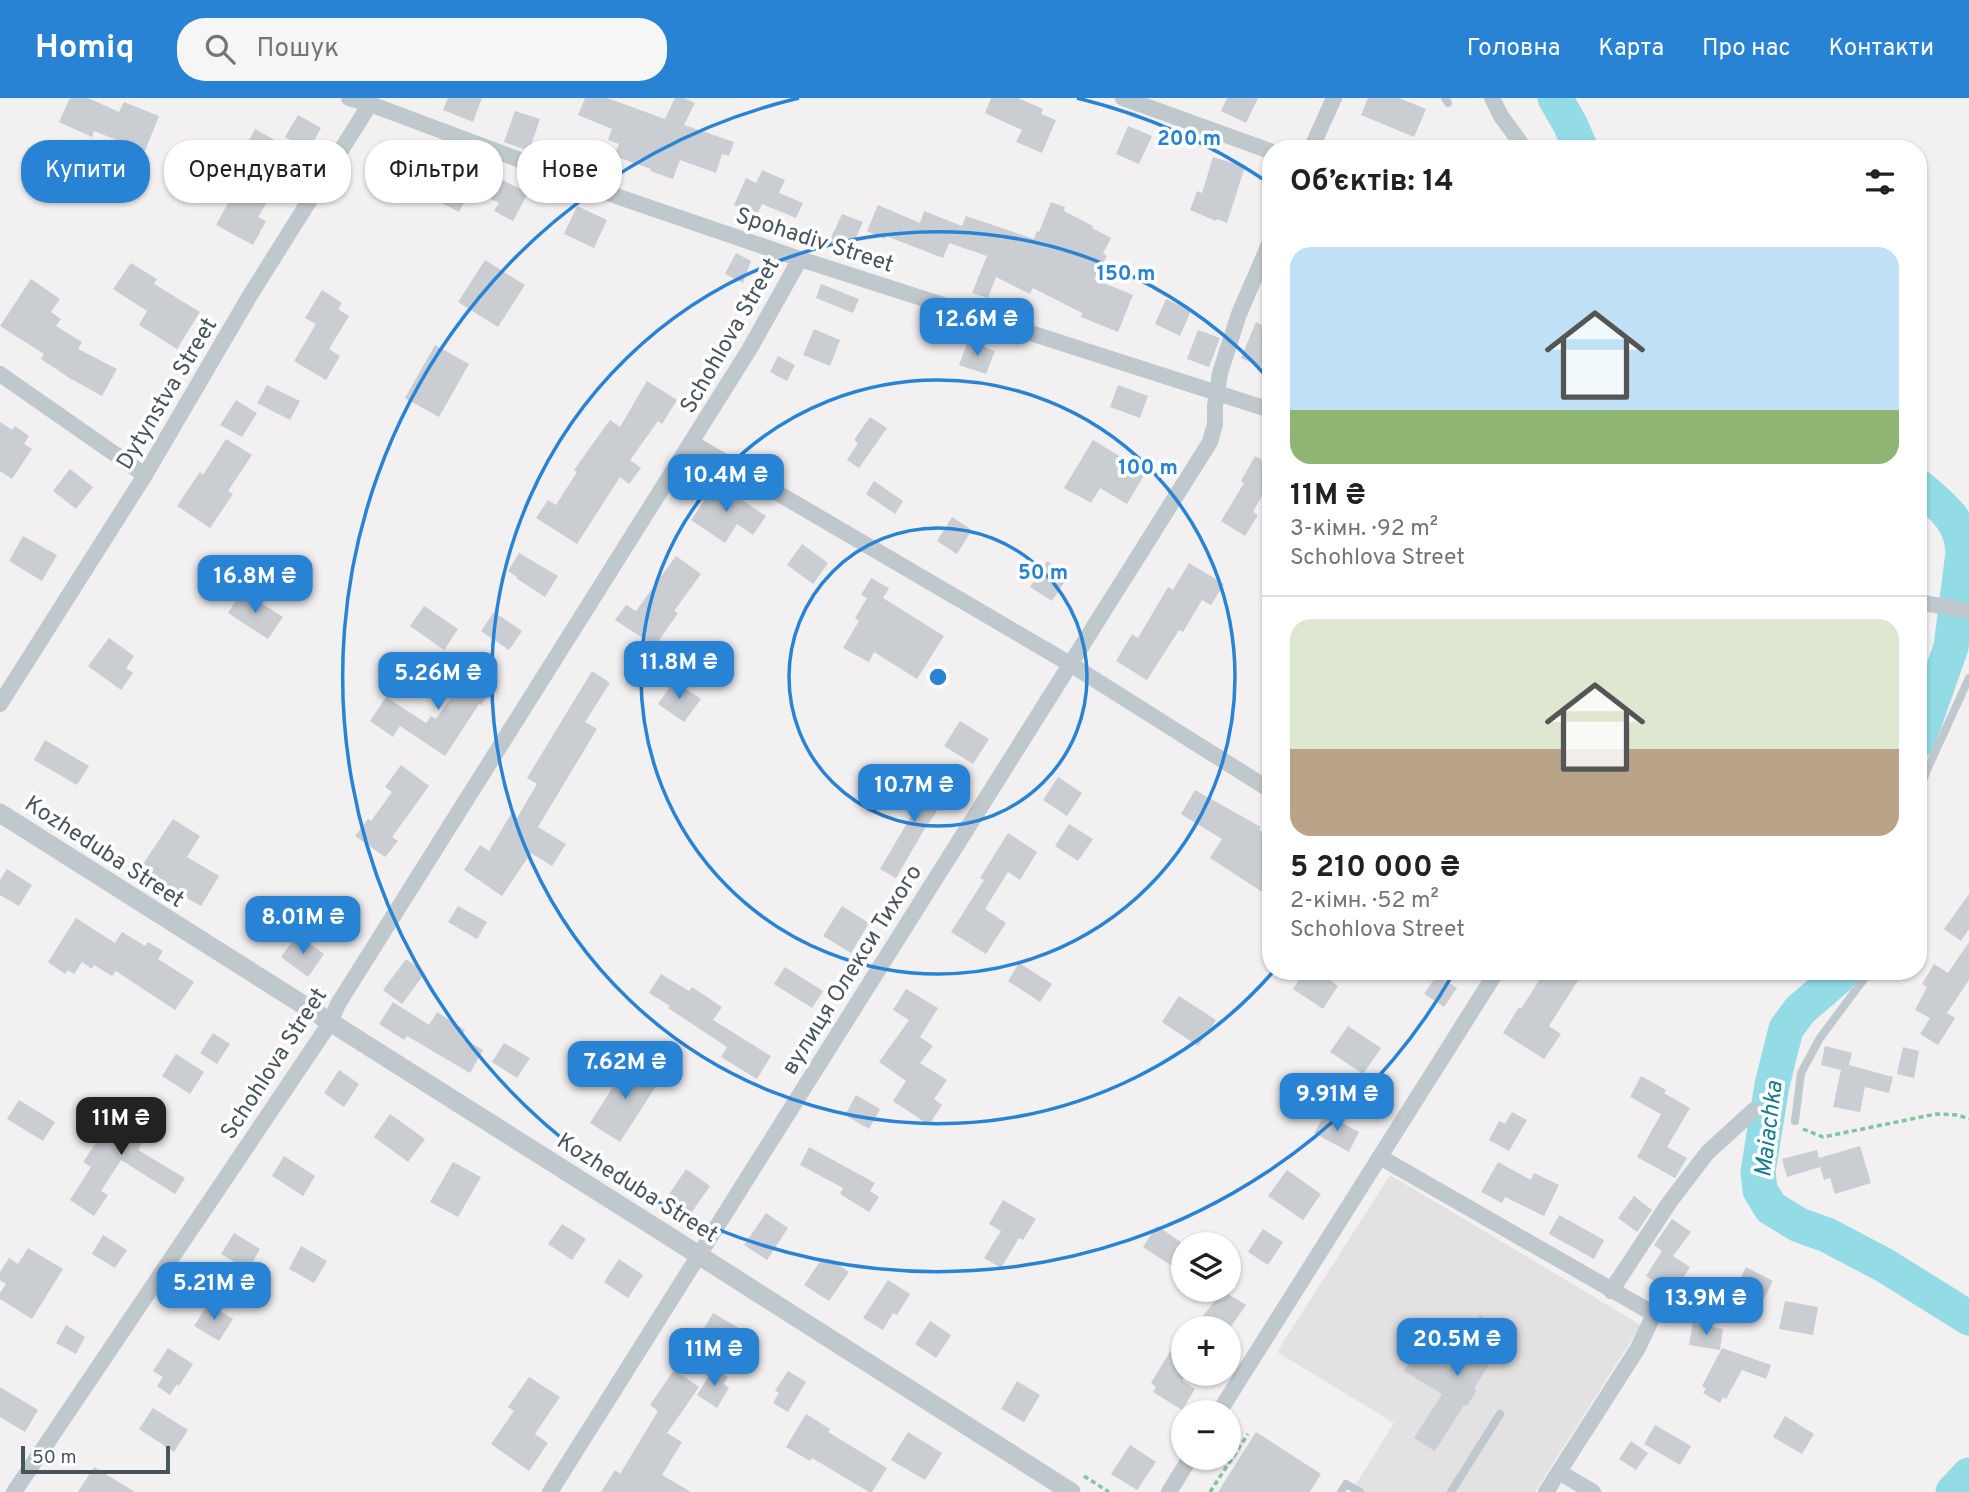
<!DOCTYPE html>
<html lang="uk">
<meta charset="utf-8">
<style>
:root{--surface:#fff;--page:#f6f6f6;--text:#202124;--muted:#757577;--line:#e0e0e0;--accent:#2883d4}
body{margin:0;font-family:Overpass,sans-serif;background:var(--page);color:var(--text);height:100vh;display:flex;flex-direction:column;font-size:26px;white-space:nowrap}
*{box-sizing:border-box;margin:0}
p{font-size:23px;color:var(--muted)}
.icon{flex:none;width:38px;height:38px;fill:none;stroke:currentColor;stroke-width:2;stroke-linecap:round;stroke-linejoin:round}
.map{position:relative;flex:1;overflow:hidden}
.details{position:absolute;left:1262px;top:42px;width:665px;height:840px;display:flex;flex-direction:column;background:var(--surface);border-radius:28px;box-shadow:0 2px 5px #0004}
.details>*{flex:none}
.banner{position:absolute;left:21px;top:42px;width:665px;height:63px;display:flex;gap:14px}
.fabs{position:absolute;left:1171px;top:1134px;display:grid;gap:14px}
.fabs a{display:grid;place-items:center;width:70px;height:70px;border-radius:50%;background:var(--surface);box-shadow:0 2px 5px #0004;font-size:35px}
.scale{position:absolute;left:21px;bottom:18px;width:149px;box-sizing:border-box;padding-left:7px;border:4px solid #49555c;border-top:0;font-size:19px;line-height:24px;white-space:nowrap;color:#49555c;-webkit-text-stroke:5px #fff;paint-order:stroke}
.price{position:absolute;translate:-50% -60px;padding:0 16px;border-radius:14px;background:var(--accent);color:#fff;font-size:23px;line-height:46px;filter:drop-shadow(0 2px 4px #0008)}
.price::after{content:'';position:absolute;left:50%;top:42px;width:21px;height:16px;margin-left:-10px;background:inherit;clip-path:polygon(0 0,100% 0,50% 100%)}
.price.current{background:#222;color:#fff}
ul{padding:0;list-style:none}
li{display:grid;align-content:center;gap:14px;height:371px;padding:0 28px}
li+li{border-top:2px solid var(--line)}
li span{display:grid;place-items:center;height:217px;border-radius:21px;color:#555}
li>.icon{margin-inline-start:auto}
span .icon{width:126px;height:126px;fill:#fffc;stroke-width:1}
li b{font-size:30px}
h2{display:flex;justify-content:space-between;align-items:center;height:84px;padding:0 28px;font-size:30px}
.pill{padding:0 24px;border-radius:28px;background:var(--surface);box-shadow:0 2px 5px #0004;font-size:24px;line-height:63px}
.pill.current{background:var(--accent);color:#fff}
header{display:flex;align-items:center;gap:42px;box-sizing:border-box;height:98px;padding:0 35px;background:var(--accent);color:#fff}
header strong{font-size:33px}
nav{display:flex;gap:38px;margin-inline-start:auto;font-size:24px}
.search{width:490px;height:63px;background:var(--page);display:flex;align-items:center;gap:18px;box-sizing:border-box;padding:0 24px;border-radius:28px;color:var(--muted);font-size:26px}
.map>svg:first-child{display:block}
.education{fill:#e3e1e1}
.water{fill:url(#water-ripples)}
.lines{fill:none;stroke-linecap:round;stroke-linejoin:round}
.river{stroke:#93dbe5;stroke-width:35}
.building{fill:#caced2}
.path{stroke:#7dc79c;stroke-width:3.5;stroke-dasharray:5 3.5;stroke-linecap:butt}
.service{stroke:#bfc8cd;stroke-width:8}
.minor{stroke:#bfc8cd;stroke-width:16}
.tertiary{stroke:#bfc8cd;stroke-width:19}
.ring{fill:none;stroke:#2883d4;stroke-width:3.5}
.labels{text-anchor:middle;stroke-width:7;stroke-linejoin:round;paint-order:stroke}
.street-label{font-size:23px;fill:#49555c;stroke:#fff}
.water-label{font-size:24px;font-style:italic;fill:#177d8b;stroke:#fff}
.centre{fill:#2883d4;stroke:#fff;stroke-width:3.5}
.ring-label{font-size:21px;text-anchor:middle;font-weight:bold;fill:#2883d4;stroke:#fff;stroke-width:7;stroke-linejoin:round;paint-order:stroke}
</style>
<header>
<strong>Homiq</strong>
<div class="search"><svg class="icon" aria-label="search" viewBox="0 0 24 24"><circle cx="10" cy="10" r="6"/><path d="M15 15l6 6"/></svg>Пошук</div>
<nav><a>Головна</a><a>Карта</a><a>Про нас</a><a>Контакти</a></nav>
</header>
<div class="map">
<svg width="1969" height="1394" viewBox="0 0 1969 1394">
<defs>
<pattern id="water-ripples" width="26" height="14" patternUnits="userSpaceOnUse" patternTransform="scale(1.75)"><rect width="26" height="14" fill="#93dbe5"/><path d="M2 4q2-2 4 0t4 0M15 11q2-2 4 0t4 0" fill="none" stroke="#7ab4bd"/></pattern>
</defs>
<rect width="100%" height="100%" fill="#f2f0f0"/>
<path class="education" d="M1390,1077L1641,1227L1535,1394H1351L1394,1325L1277,1254Z"/>
<path class="water" d="M1537,0H1565L1574,19L1572,30L1560,23Z"/>
<g class="lines">
<g class="river">
<path d="M1555,0L1570,26L1581,51"/>
<path d="M1918,388C1941,408 1962,421 1963,455L1951,549L1918,643"/>
<path d="M1843,873L1837,880L1800,912L1786,931L1772,987L1758,1074L1760,1092L1771,1110L1799,1127L1827,1137L1884,1167L1969,1220"/>
<path d="M1953,1394L1969,1377"/>
</g>
</g>
<g class="building">
<path d="M70,0H88L119,14L124,4L159,18L145,53L94,33L92,39L59,24Z"/>
<path d="M448,0H482L473,24L443,12Z"/>
<path d="M585,0H607L665,21L675,0H684L695,5L684,27L734,44L729,58L722,56L716,75L680,62L673,81L650,73L651,71L614,58L619,46L608,42L612,31L578,17Z"/>
<path d="M991,0H1018L1043,11L1041,16L1056,22L1042,55L1016,44L1022,32L985,15Z"/>
<path d="M1227,0H1258L1246,25L1221,13Z"/>
<path d="M1368,0H1399L1426,11L1414,39L1361,17Z"/>
<path d="M515,13L540,21L529,53L504,44Z"/>
<path d="M298,17L321,30L309,52L285,39Z"/>
<path d="M1128,28L1152,38L1139,66L1116,56Z"/>
<path d="M255,31L280,45L267,69L282,79L258,119L266,123L253,147L216,127L237,88L224,80L234,63L237,65Z"/>
<path d="M405,46L476,82L459,114L426,97L430,90L393,71Z"/>
<path d="M1213,59L1245,69L1227,125L1217,121L1216,123L1190,112L1197,93L1202,95Z"/>
<path d="M487,70L500,77L499,80L528,95L513,123L494,113L499,105L476,94Z"/>
<path d="M762,72L785,82L779,95L803,105L796,120L762,106L757,117L734,107L746,80L756,85Z"/>
<path d="M1051,104L1065,109L1064,113L1093,128L1092,130L1111,140L1103,155L1107,158L1094,181L1133,197L1118,234L1081,219L1082,215L1033,190L1030,196L996,179L988,200L972,195L987,158L949,145L943,160L886,138L885,141L867,133L878,107L920,125L924,113L962,128L966,118L1034,141L1037,133L1039,134Z"/>
<path d="M577,108L607,122L594,150L564,136Z"/>
<path d="M842,116L863,124L850,153L829,144Z"/>
<path d="M736,155L751,163L743,185L725,176Z"/>
<path d="M485,162L525,187L498,229L458,204Z"/>
<path d="M131,165L157,181L154,186L200,214L177,251L139,227L147,213L113,191Z"/>
<path d="M31,181L60,201L51,214L61,221L56,228L82,244L78,251L117,271L102,298L71,281L41,261L44,256L0,228Z"/>
<path d="M821,186L859,201L853,215L816,200Z"/>
<path d="M322,192L342,205L338,211L349,218L329,251L340,258L326,282L294,263L316,226L305,220Z"/>
<path d="M1166,201L1191,213L1180,238L1155,226Z"/>
<path d="M1256,224L1270,231V257L1264,270L1241,260Z"/>
<path d="M814,231L840,242L830,268L803,257Z"/>
<path d="M1198,232L1220,240L1209,269L1187,261Z"/>
<path d="M968,243L995,253L986,276L959,267Z"/>
<path d="M435,247L469,266L439,319L405,300Z"/>
<path d="M778,258L795,267L787,283L770,274Z"/>
<path d="M647,283L677,302L662,326L658,323L630,362L641,370L629,386L620,379L577,446L536,420L548,402L556,407L577,374L574,372L610,322L620,329Z"/>
<path d="M267,287L300,303L290,322L257,305Z"/>
<path d="M1118,287L1148,298L1140,320L1110,309Z"/>
<path d="M236,302L257,315L242,339L220,327Z"/>
<path d="M870,319L887,330L859,370L847,362L858,345L854,342Z"/>
<path d="M0,324L12,332L15,328L29,338L24,346L32,351L12,381L0,373Z"/>
<path d="M226,341L252,357L228,393L233,396L210,430L177,408L200,374L203,377Z"/>
<path d="M1093,342L1146,374L1127,406L1100,390L1091,405L1064,390Z"/>
<path d="M1255,358L1270,367V383L1253,414L1258,417L1245,438L1221,423L1244,385L1241,383Z"/>
<path d="M70,371L93,389L76,411L53,393Z"/>
<path d="M874,383L903,403L895,416L866,396Z"/>
<path d="M716,385L766,418L753,437L737,426L725,445L691,422Z"/>
<path d="M952,419L972,432L957,456L937,443Z"/>
<path d="M23,438L57,457L42,483L9,463Z"/>
<path d="M802,446L828,465L813,486L787,467Z"/>
<path d="M519,455L558,478L545,499L516,480L517,479L508,473Z"/>
<path d="M676,458L701,476L674,513L678,515L655,548L615,522L626,507L636,513Z"/>
<path d="M1047,463L1069,477L1052,503L1030,489Z"/>
<path d="M1189,465L1224,486L1211,507L1202,502L1183,534L1179,532L1147,582L1116,563L1132,536L1138,540L1168,489L1173,492Z"/>
<path d="M871,480L889,490L883,500L944,538L917,581L874,554L869,564L843,550L859,523L855,520L867,500L861,497Z"/>
<path d="M242,493L283,519L268,541L228,515Z"/>
<path d="M424,508L458,531L444,552L410,528Z"/>
<path d="M494,514L522,533L509,552L481,533Z"/>
<path d="M109,540L134,558L126,570L133,575L121,592L88,568Z"/>
<path d="M454,564L493,589L481,607L479,606L445,658L400,628L393,639L370,623L386,599L426,625L431,618L436,621L457,591L442,582Z"/>
<path d="M592,573L610,585L585,624L597,631L538,729L566,746L552,768L531,755L502,798L464,772L480,747L489,753L511,716L517,720L537,686L527,680Z"/>
<path d="M674,583L701,601L684,624L658,606Z"/>
<path d="M960,623L989,641L973,666L944,648Z"/>
<path d="M45,642L89,668L77,687L34,662Z"/>
<path d="M401,667L429,688L392,739L398,743L385,759L355,738L368,721L371,723L392,694L385,689Z"/>
<path d="M1058,679L1082,695L1067,718L1043,702Z"/>
<path d="M919,680L947,697L929,725H928L896,780L880,771L913,715L902,708Z"/>
<path d="M1195,692L1261,729L1259,732L1270,739V799L1210,760L1222,741L1181,716Z"/>
<path d="M173,721L200,738L187,759L219,778L201,808L167,789V790L139,772Z"/>
<path d="M1069,726L1093,741L1078,763L1055,748Z"/>
<path d="M1008,735L1037,754L1020,782L1008,774L985,811L1006,825L986,856L951,834L984,782L980,780Z"/>
<path d="M7,771L32,787L19,808L0,797V782Z"/>
<path d="M1969,796V831L1961,843L1944,831Z"/>
<path d="M458,808L487,824L477,841L448,824Z"/>
<path d="M842,808L869,825L851,855L823,838Z"/>
<path d="M76,820L115,845L122,834L145,848L148,844L163,853L158,861L194,884L175,912L116,873L112,878L94,867L92,871L82,864L74,876L68,872L65,876L48,864Z"/>
<path d="M297,837L324,856L308,879L281,859Z"/>
<path d="M1969,844V882L1947,915L1955,920L1938,947L1920,936L1930,920L1915,912L1927,889L1922,886L1934,866L1948,875Z"/>
<path d="M406,861L425,875L402,906L383,892Z"/>
<path d="M1019,865L1052,886L1040,904L1008,883Z"/>
<path d="M785,869L823,893L812,910L774,886Z"/>
<path d="M1305,873H1317L1338,888L1323,911L1293,891Z"/>
<path d="M1545,873H1584L1549,928L1561,936L1544,961L1503,935L1519,909L1521,911Z"/>
<path d="M661,876L689,893L692,889L722,909L713,922L771,958L757,981L721,959L727,949L668,910L670,908L649,895Z"/>
<path d="M1437,877L1457,890L1444,909L1424,896Z"/>
<path d="M906,891L938,910L920,939L933,948L920,965L947,982L934,1001L942,1007L929,1027L893,1003L906,983L879,964L909,922L893,912Z"/>
<path d="M1179,898L1216,922L1198,948L1162,924Z"/>
<path d="M393,904L429,927L437,914L465,932L461,939L483,952L470,975L407,938L404,942L379,926Z"/>
<path d="M1348,928L1381,950L1363,976L1330,954Z"/>
<path d="M213,935L230,946L217,966L200,955Z"/>
<path d="M504,945L530,960L517,980L492,964Z"/>
<path d="M1825,948L1852,955L1849,967L1893,979L1889,995L1865,989L1860,1014L1833,1009L1841,972L1821,967Z"/>
<path d="M1903,949L1919,953L1914,980L1897,976Z"/>
<path d="M176,956L204,974L190,996L162,978Z"/>
<path d="M630,962L660,982L620,1044L590,1025Z"/>
<path d="M339,972L359,986L344,1009L324,995Z"/>
<path d="M1641,978L1666,992L1664,995L1690,1010L1667,1049L1687,1060L1675,1080L1637,1059L1661,1016L1630,999Z"/>
<path d="M856,997L880,1011L869,1031L845,1017Z"/>
<path d="M19,1002L55,1024L43,1043L7,1021Z"/>
<path d="M127,1005L156,1023L138,1052L185,1080L175,1096L121,1062L101,1093L108,1097L94,1118L70,1102L91,1069L83,1064L107,1029L98,1024L108,1008L121,1015Z"/>
<path d="M1512,1014L1527,1022L1509,1053L1489,1042L1499,1023L1505,1026Z"/>
<path d="M390,1016L425,1041L408,1064L374,1039Z"/>
<path d="M1325,1016L1359,1034L1349,1054L1314,1035Z"/>
<path d="M1860,1048L1871,1085L1835,1096L1830,1080L1824,1082L1820,1069L1787,1079L1782,1061L1817,1052L1819,1060Z"/>
<path d="M809,1049L875,1085L870,1093L879,1099L869,1114L840,1096L843,1090L800,1067Z"/>
<path d="M284,1058L315,1078L303,1098L272,1078Z"/>
<path d="M453,1064L481,1079L458,1119L430,1104Z"/>
<path d="M1498,1064L1531,1082L1534,1075L1559,1087L1544,1118L1505,1099L1502,1105L1481,1094Z"/>
<path d="M686,1071L710,1088L689,1118L665,1102Z"/>
<path d="M1287,1072L1321,1096L1303,1122L1268,1098Z"/>
<path d="M1634,1098L1652,1112L1637,1134L1618,1120Z"/>
<path d="M1003,1102L1036,1121L1023,1142L1019,1140L1001,1170L984,1160L1001,1133L989,1126Z"/>
<path d="M766,1115L788,1130L767,1162L744,1147Z"/>
<path d="M1559,1117L1604,1142L1594,1161L1549,1136Z"/>
<path d="M1672,1121L1691,1134L1673,1158L1690,1169L1673,1195L1646,1178L1662,1153L1654,1147Z"/>
<path d="M562,1126L586,1141L572,1162L548,1146Z"/>
<path d="M1157,1128L1184,1146L1183,1153L1172,1168L1143,1149Z"/>
<path d="M1263,1131L1283,1144L1268,1167L1248,1154Z"/>
<path d="M234,1135L260,1151L248,1172L221,1156Z"/>
<path d="M103,1137L127,1152L115,1170L92,1156Z"/>
<path d="M301,1148L327,1163L314,1185L289,1171Z"/>
<path d="M28,1150L63,1171L32,1221L0,1201V1195L6,1186L0,1182V1174L9,1160L18,1166Z"/>
<path d="M828,1160L849,1174L829,1203L804,1187L821,1162L825,1164Z"/>
<path d="M619,1161L643,1177L628,1200L604,1184Z"/>
<path d="M1746,1169L1773,1183L1755,1218L1728,1205Z"/>
<path d="M888,1182L910,1196L897,1217L893,1215L883,1232L863,1220Z"/>
<path d="M1223,1193L1246,1207L1230,1230H1193Z"/>
<path d="M1785,1203L1818,1209L1813,1237L1779,1231Z"/>
<path d="M208,1206L233,1221L219,1243L194,1228Z"/>
<path d="M713,1215L744,1233L726,1263L695,1246Z"/>
<path d="M1480,1217L1517,1241L1505,1261L1496,1256L1474,1290L1477,1292L1467,1308L1464,1307L1435,1353L1414,1340L1442,1296L1404,1273L1418,1250L1457,1273L1476,1243L1467,1238Z"/>
<path d="M930,1223L951,1237L936,1260L915,1246Z"/>
<path d="M1693,1225L1723,1231L1720,1252L1689,1247Z"/>
<path d="M66,1227L85,1239L76,1256L56,1245Z"/>
<path d="M1183,1232V1283L1195,1291L1182,1312L1153,1294L1156,1289L1151,1285Z"/>
<path d="M168,1250L193,1266L179,1288L177,1286L170,1297L157,1288L163,1279L153,1273Z"/>
<path d="M1722,1250L1771,1267L1766,1281L1742,1272L1726,1301L1723,1299L1720,1305L1703,1295L1706,1291L1702,1288Z"/>
<path d="M714,1270L728,1279L724,1286L729,1290L717,1310L697,1297Z"/>
<path d="M674,1272L699,1289L667,1335L682,1344L662,1377L691,1394H601L615,1372L620,1376L658,1313L650,1307Z"/>
<path d="M788,1273L806,1284L788,1314L773,1305L779,1295L775,1293Z"/>
<path d="M529,1279L560,1299L535,1336L548,1345L529,1373L491,1346L514,1313L508,1309Z"/>
<path d="M1017,1283L1040,1297L1024,1324L1001,1311Z"/>
<path d="M0,1289L38,1312L25,1334L0,1319Z"/>
<path d="M153,1310L188,1332L174,1354L139,1331Z"/>
<path d="M806,1316L830,1331L828,1334L887,1370L872,1394H869L812,1360L810,1363L786,1349Z"/>
<path d="M1785,1318L1814,1336L1802,1356L1773,1339Z"/>
<path d="M1655,1327L1691,1348L1680,1367L1644,1346Z"/>
<path d="M908,1334L942,1355L925,1382L891,1362Z"/>
<path d="M1256,1334L1321,1376L1310,1394H1218Z"/>
<path d="M1631,1343L1648,1355L1636,1372L1619,1361Z"/>
<path d="M1130,1347L1156,1364L1137,1392L1111,1376Z"/>
<path d="M94,1369L135,1394H78Z"/>
</g>
<g class="lines">
<g class="path">
<path d="M1803,1031L1823,1039L1936,1016L1958,1017L1969,1021"/>
<path d="M1084,1378L1109,1394"/>
<path d="M1210,1394L1248,1336"/>
</g>
<g class="service">
<path d="M1445,0L1448,5"/>
<path d="M1918,696L1927,672L1969,580"/>
<path d="M1795,1023L1801,975L1820,940L1870,873"/>
<path d="M1341,1394L1346,1386L1360,1394"/>
<path d="M1451,1394L1500,1316"/>
</g>
<g class="minor">
<path d="M349,0L370,6L619,99L800,161L1270,312"/>
<path d="M1123,0L1270,53"/>
<path d="M1492,0L1501,18L1525,51"/>
<path d="M1311,51L1334,0"/>
<path d="M0,276L145,377"/>
<path d="M692,345L1070,566L1270,692"/>
<path d="M1918,504L1969,513"/>
<path d="M0,606L145,377L249,199L370,6"/>
<path d="M1380,1059L1654,1216L1638,1250L1546,1394"/>
<path d="M1611,1193L1669,1105L1707,1055L1754,1012"/>
<path d="M1219,1314L1497,873"/>
<path d="M1559,1374L1593,1394"/>
<path d="M14,1394L330,925L338,906L749,252L800,161"/>
<path d="M550,1394L1210,344L1215,326V308L1220,275L1239,216L1270,144"/>
<path d="M1169,1394L1190,1360"/>
</g>
<path class="tertiary" d="M0,715C357,942 715,1166 1071,1394"/>
</g>
<g class="ring">
<circle cx="938" cy="579" r="149"/>
<circle cx="938" cy="579" r="297"/>
<path d="M1272 875A446 446 0 1 1 1269 281"/>
<path d="M1453 876A595 595 0 1 1 799 0M1077 0A595 595 0 0 1 1266 83"/>
</g>
<g class="labels">
<g class="street-label">
<text transform="translate(815 141) rotate(18)" y="8">Spohadiv Street</text>
<text transform="translate(729 237) rotate(-60)" y="8">Schohlova Street</text>
<text transform="translate(166 295) rotate(-59)" y="8">Dytynstva Street</text>
<text transform="translate(105 753) rotate(33)" y="8">Kozheduba Street</text>
<text transform="translate(851 871) rotate(-58)" y="8">вулиця Олекси Тихого</text>
<text transform="translate(273 965) rotate(-57)" y="8">Schohlova Street</text>
<text transform="translate(638 1089) rotate(32)" y="8">Kozheduba Street</text>
</g>
<g class="water-label">
<text transform="translate(1768 1031) rotate(-83)" y="8">Maiachka</text>
</g>
</g>
<circle cx="938" cy="579" r="10" class="centre"/>
<g class="ring-label">
<text x="1189" y="47">200 m</text>
<text x="1126" y="182">150 m</text>
<text x="1148" y="376">100 m</text>
<text x="1043" y="481">50 m</text>
</g>
</svg>
<div class="fabs">
<a><svg class="icon" aria-label="layers" viewBox="0 0 24 24"><path d="M12 4l9 5-9 5-9-5zM3 14l9 5 9-5"/></svg></a>
<a>+</a>
<a>−</a>
</div>
<div class="scale">50 m</div>
<b class="price" style="left:977px;top:260px">12.6M ₴</b>
<b class="price" style="left:726px;top:416px">10.4M ₴</b>
<b class="price" style="left:255px;top:517px">16.8M ₴</b>
<b class="price" style="left:679px;top:603px">11.8M ₴</b>
<b class="price" style="left:438px;top:614px">5.26M ₴</b>
<b class="price" style="left:914px;top:726px">10.7M ₴</b>
<b class="price" style="left:303px;top:858px">8.01M ₴</b>
<b class="price" style="left:625px;top:1003px">7.62M ₴</b>
<b class="price" style="left:1337px;top:1035px">9.91M ₴</b>
<b class="price current" style="left:121px;top:1059px">11M ₴</b>
<b class="price" style="left:214px;top:1224px">5.21M ₴</b>
<b class="price" style="left:1706px;top:1239px">13.9M ₴</b>
<b class="price" style="left:1457px;top:1280px">20.5M ₴</b>
<b class="price" style="left:714px;top:1290px">11M ₴</b>
<div class="banner">
<a class="pill current">Купити</a>
<a class="pill">Орендувати</a>
<a class="pill">Фільтри</a>
<a class="pill">Нове</a>
</div>
<section class="details">
<h2>Об’єктів: 14<svg class="icon" aria-label="filters" viewBox="0 0 24 24"><path d="M4 7h16M4 17h16"/><circle cx="9" cy="7" r="2"/><circle cx="15" cy="17" r="2"/></svg></h2>
<ul>
<li><span style="background:linear-gradient(#bfe0f5 75%,#8fb573 0)"><svg class="icon" aria-label="home" viewBox="0 0 24 24"><path d="M3 11l9-7 9 7M6 9v11h12V9"/></svg></span><div><b>11M ₴</b><p>3-кімн. · 92 m²</p><p>Schohlova Street</p></div></li>
<li><span style="background:linear-gradient(#dfe7d0 60%,#b9a48a 0)"><svg class="icon" aria-label="home" viewBox="0 0 24 24"><path d="M3 11l9-7 9 7M6 9v11h12V9"/></svg></span><div><b>5 210 000 ₴</b><p>2-кімн. · 52 m²</p><p>Schohlova Street</p></div></li>
</ul>
</section>
</div>
